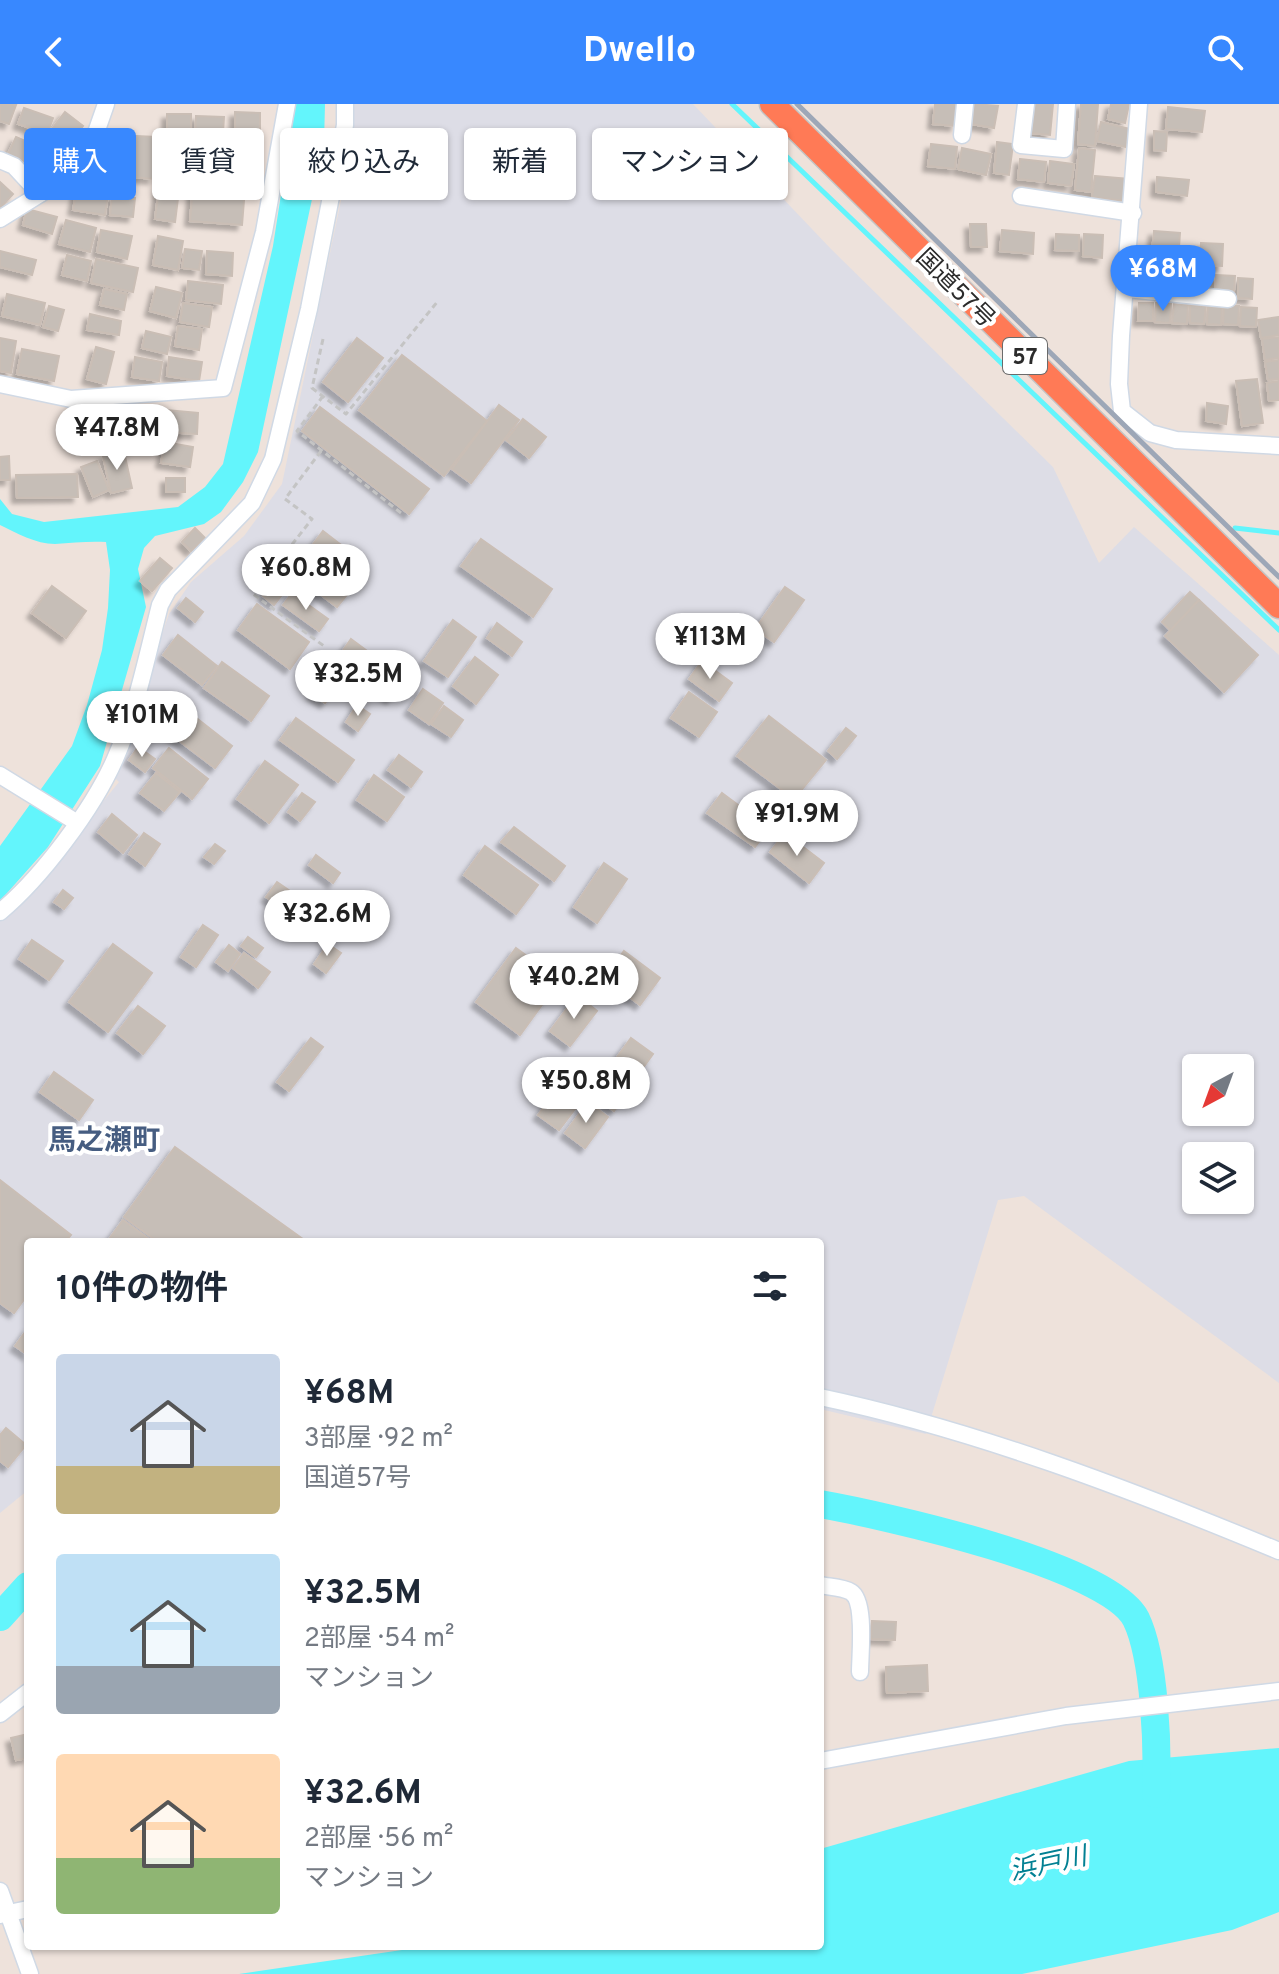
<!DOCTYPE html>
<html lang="ja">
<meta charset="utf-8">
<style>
:root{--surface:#fff;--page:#f2f2f3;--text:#1f2937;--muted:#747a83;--accent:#3888ff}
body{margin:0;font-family:Overpass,"Noto Sans JP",sans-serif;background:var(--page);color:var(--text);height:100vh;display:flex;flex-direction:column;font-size:30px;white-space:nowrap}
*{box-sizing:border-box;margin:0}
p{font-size:26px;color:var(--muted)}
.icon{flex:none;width:44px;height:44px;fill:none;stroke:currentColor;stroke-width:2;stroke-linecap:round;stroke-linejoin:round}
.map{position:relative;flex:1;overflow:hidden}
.details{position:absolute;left:24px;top:1134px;width:800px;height:712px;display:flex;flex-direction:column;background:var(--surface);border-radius:8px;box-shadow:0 2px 6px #0004}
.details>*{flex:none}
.banner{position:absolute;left:24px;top:24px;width:800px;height:72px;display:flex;gap:16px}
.needle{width:52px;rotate:221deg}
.controls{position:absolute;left:1182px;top:950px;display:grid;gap:16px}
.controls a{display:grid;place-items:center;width:72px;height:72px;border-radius:8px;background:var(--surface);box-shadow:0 2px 6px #0004;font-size:40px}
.price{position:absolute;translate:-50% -68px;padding:0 18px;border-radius:28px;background:#fff;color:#222;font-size:26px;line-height:52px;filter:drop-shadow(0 2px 4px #0008)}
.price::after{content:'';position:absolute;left:50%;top:48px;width:24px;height:18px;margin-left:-12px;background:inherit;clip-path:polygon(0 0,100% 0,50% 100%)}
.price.current{background:var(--accent);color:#fff}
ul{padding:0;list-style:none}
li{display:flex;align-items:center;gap:24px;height:200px;padding:0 32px}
li span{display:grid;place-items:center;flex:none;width:224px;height:160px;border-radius:8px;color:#555}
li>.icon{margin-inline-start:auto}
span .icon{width:96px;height:96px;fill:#fffc;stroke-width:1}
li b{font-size:34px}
h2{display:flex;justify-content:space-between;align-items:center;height:96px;padding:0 32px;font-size:34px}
.chip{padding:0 28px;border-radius:8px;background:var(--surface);box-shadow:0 2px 6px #0004;font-size:28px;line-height:72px}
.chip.current{background:var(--accent);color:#fff}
header{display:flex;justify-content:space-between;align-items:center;height:104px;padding:0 32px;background:var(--accent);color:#fff;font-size:36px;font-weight:700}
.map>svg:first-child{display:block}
.industrial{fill:#dddde6;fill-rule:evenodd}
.water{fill:#63f5fc}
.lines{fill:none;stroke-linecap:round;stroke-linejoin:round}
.stream{stroke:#63f5fc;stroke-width:5}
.river{stroke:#63f5fc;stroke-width:28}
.building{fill:#c6beb7;stroke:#cabeb5;stroke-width:2;filter:url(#shadow)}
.minor-casing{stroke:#d0d9e5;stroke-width:19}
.highway-casing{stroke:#c4c4c4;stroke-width:27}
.path{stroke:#c4c4c4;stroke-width:3;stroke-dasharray:6 4;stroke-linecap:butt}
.minor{stroke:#fff;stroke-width:16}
.highway{stroke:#ff7a56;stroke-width:24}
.rail{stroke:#9da7b7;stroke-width:5}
.labels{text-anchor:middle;stroke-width:8;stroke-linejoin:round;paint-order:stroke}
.shield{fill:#fff;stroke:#6b6b6b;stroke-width:2}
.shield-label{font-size:22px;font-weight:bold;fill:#2b2b2b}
.street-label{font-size:24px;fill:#2b2b2b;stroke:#fff}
.water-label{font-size:26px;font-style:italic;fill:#038093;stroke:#fff}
.quarter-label{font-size:28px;font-weight:bold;fill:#465d81;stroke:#fff}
</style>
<header><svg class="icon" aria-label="back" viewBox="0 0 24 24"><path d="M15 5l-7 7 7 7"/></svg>Dwello<svg class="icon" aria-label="search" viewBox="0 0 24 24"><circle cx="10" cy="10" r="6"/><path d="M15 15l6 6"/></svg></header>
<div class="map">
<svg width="1279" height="1870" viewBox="0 0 1279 1870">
<defs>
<filter id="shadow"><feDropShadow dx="-5" dy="5" stdDeviation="2" flood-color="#0004"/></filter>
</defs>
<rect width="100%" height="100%" fill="#eee2db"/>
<path class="industrial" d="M353,0H693L831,145L1053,363L1099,459L1134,423L1279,551V1279L1024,1092L998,1096L926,1330L820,1305V1138H28V1386L0,1409V816L19,801L119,678L114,673L169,510L191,478L244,432L282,380L353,39ZM1196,964H1240V1008H1196ZM1196,1052H1240V1096H1196Z"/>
<g class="water">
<path d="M295,0H325L324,39L258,348L243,378L221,408L204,420L155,432L144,444L138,465L146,503L100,662L48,743L0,797V742L72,642L87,601L102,546L108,504L110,466L106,438C88,437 72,439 55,440C36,440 16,429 0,421V395L12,410L44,418L178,403L205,383L223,360L273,142Z"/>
<path d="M1279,1644V1808L1232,1826L1022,1870H239L429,1842H820V1745L1129,1657Z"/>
</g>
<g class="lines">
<g class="stream">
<path d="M732,0L1279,526"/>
<path d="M1235,424L1279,429"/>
</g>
<g class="river">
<path d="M820,1400C882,1411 1109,1461 1136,1515C1155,1554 1158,1645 1156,1690"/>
<path d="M0,1513L28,1482"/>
</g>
</g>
<g class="building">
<path d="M0,0L16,1L9,20L0,17Z"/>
<path d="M935,0H958L955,22L933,20Z"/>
<path d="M974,0L998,2L994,24L971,20Z"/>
<path d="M1034,0H1053L1050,31L1031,29Z"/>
<path d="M1081,0H1098L1095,42L1078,40Z"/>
<path d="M1111,0H1129L1125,19L1108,15Z"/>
<path d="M1168,3L1205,7L1202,28L1166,25Z"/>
<path d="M24,4L53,14L47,30L18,20Z"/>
<path d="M65,8L83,22L70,39L52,25Z"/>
<path d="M235,8L260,9V28L235,27Z"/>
<rect x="167" y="10" width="24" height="20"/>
<path d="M196,12L224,13L223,29H195Z"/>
<path d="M1101,18L1130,25L1126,43L1097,37Z"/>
<path d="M1154,27L1167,28L1166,47L1154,46Z"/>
<path d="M136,32L156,33L153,75L133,73Z"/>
<path d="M16,33L32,40L24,57L8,50Z"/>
<path d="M185,34L204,35L200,74L181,72Z"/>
<path d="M997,38L1013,40L1009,71L994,69Z"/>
<path d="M931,40L957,43L955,65L928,62Z"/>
<path d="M962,44L991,50L986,71L958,65Z"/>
<path d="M1079,44L1095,46L1091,88L1075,86Z"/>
<path d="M162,47L179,49L176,76L159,74Z"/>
<path d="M100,48L130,52L127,76L97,73Z"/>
<path d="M1020,55L1046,58L1044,78L1018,75Z"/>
<path d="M1050,57L1074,60L1071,82L1048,79Z"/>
<path d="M1095,72L1129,75L1126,97L1092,93Z"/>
<path d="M1157,73L1189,76L1187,92L1156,88Z"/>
<path d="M0,78L13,90L1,103L0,102Z"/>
<path d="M78,79L109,84L105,111L73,106Z"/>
<path d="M193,80L245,84L242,121L190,117Z"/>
<path d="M159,83L179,86L175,118L155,115Z"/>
<path d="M112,92L135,94L133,113L110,111Z"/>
<path d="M27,105L57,113L52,130L23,121Z"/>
<path d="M66,116L96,124L90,148L59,140Z"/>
<path d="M970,120H986L987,143H971Z"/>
<path d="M101,126L132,132L127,155L97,148Z"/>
<path d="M1002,126L1034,129L1033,150L1000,147Z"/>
<path d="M1154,127L1180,129L1177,170L1150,168Z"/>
<path d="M1056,130L1079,131V147L1055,146Z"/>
<path d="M1084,130L1103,131L1102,154L1083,152Z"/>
<path d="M158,132L183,137L178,166L153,161Z"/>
<path d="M1201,139L1223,140L1222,162L1199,161Z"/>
<path d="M185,145L202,147L199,166L182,164Z"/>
<path d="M0,147L36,156L32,171L0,163Z"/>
<path d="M207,147L233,149L232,172L206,170Z"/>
<path d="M67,151L91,157L87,177L62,171Z"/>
<path d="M96,155L138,164L133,188L91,179Z"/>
<path d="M1198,162H1213V176L1197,175Z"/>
<path d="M1216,171L1235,172L1234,187L1215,185Z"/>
<path d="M1238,174L1253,175L1252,195L1238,194Z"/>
<path d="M188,177L223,181L221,200L186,196Z"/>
<path d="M156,183L182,189L176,214L150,207Z"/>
<path d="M104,185L127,190L124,206L100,201Z"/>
<path d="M7,190L45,199L40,221L2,212Z"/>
<path d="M183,199L212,203L209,223L180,218Z"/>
<path d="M1139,199H1153V217H1138Z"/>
<path d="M1156,199L1171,200L1170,219L1155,218Z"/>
<path d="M1174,200L1188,201L1187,220L1172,219Z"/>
<path d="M1190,201L1206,202L1204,220L1190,219Z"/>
<path d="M1224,201L1239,202L1238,221L1223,220Z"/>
<path d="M49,202L64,206L58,227L43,223Z"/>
<path d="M1208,202L1222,203L1221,221L1207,220Z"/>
<path d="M1241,203L1257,204L1256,223L1240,222Z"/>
<path d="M90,210L121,217L119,231L87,226Z"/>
<path d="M1279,213V231L1261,234L1258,216Z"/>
<path d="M178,222L202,225L199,246L175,242Z"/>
<path d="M146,227L171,233L167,250L142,244Z"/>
<path d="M1279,233V254L1265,256L1262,235Z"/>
<path d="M0,234L16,237L11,269L0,267Z"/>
<path d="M357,234L383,254L348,298L323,278Z"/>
<path d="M96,243L114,248L106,280L87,275Z"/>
<path d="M22,245L59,252L54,277L17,270Z"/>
<path d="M402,251L487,317L444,372L359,306Z"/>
<path d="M135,253L162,258L159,277L132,273Z"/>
<path d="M169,253L202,258L199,277L167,272Z"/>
<path d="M1279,256V275L1268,276L1265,258Z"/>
<path d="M1257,275L1263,319L1242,322L1236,277Z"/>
<path d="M1279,277V296L1269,297L1267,279Z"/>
<path d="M1207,299L1228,302L1226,320L1206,317Z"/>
<path d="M104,301L123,302L121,333L102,332Z"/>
<path d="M499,301L519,316L471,379L452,365Z"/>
<path d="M147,303L150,341L129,343L126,305Z"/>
<path d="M320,303L429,385L409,410L302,327Z"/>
<path d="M166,306L198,309L197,330L164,328Z"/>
<path d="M523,315L546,333L529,354L506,336Z"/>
<path d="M165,338L193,343L190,363L161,359Z"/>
<path d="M124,348L132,384L111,389L103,352Z"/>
<path d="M9,352L10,376H0V353Z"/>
<path d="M97,357L109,386L93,393L81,363Z"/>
<path d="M77,370L78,393L17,394L16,371Z"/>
<rect x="166" y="374" width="19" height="14"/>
<path d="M195,424L205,434L191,447L182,438Z"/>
<path d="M323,427L358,454L343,473L308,447Z"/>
<path d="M481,435L552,485L533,513L461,462Z"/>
<path d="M303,452L350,487L337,503L291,468Z"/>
<path d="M160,454L172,464L152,487L140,477Z"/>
<path d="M277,474L288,483L274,501L263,492Z"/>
<path d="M52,482L86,507L66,534L32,509Z"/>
<path d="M785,483L804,496L774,538L755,525Z"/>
<path d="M1190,488L1199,496L1171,527L1162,518Z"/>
<path d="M292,489L328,515L319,527L283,501Z"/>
<path d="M186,494L203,508L195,518L178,504Z"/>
<path d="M1199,496L1258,551L1224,588L1165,532Z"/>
<path d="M257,500L309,538L290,565L238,526Z"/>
<path d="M453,516L476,533L448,573L424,557Z"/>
<path d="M497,519L522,538L512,552L487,534Z"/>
<path d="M178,531L217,562L202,581L163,551Z"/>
<path d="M351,535L405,575L391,595L337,555Z"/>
<path d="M475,553L498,571L476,600L453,582Z"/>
<path d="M702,557L732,579L719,597L689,575Z"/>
<path d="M222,558L269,592L251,617L204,584Z"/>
<path d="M324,574L336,584L325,599L312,590Z"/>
<path d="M423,585L443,599L429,620L409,606Z"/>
<path d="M689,588L717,608L699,633L671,614Z"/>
<path d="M167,591L232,642L215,664L149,614Z"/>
<path d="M357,601L370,610L358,627L346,618Z"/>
<path d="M444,602L463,616L451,633L431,620Z"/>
<path d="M769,612L826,656L794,695L737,652Z"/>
<path d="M296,614L354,656L338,678L280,636Z"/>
<path d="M846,624L856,632L837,655L828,647Z"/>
<path d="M138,643L155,655L145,668L129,656Z"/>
<path d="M169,644L208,675L192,695L153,664Z"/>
<path d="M399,651L422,668L411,683L388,666Z"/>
<path d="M265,657L298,681L269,719L237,695Z"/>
<path d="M156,669L180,688L164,707L140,689Z"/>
<path d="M374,671L404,693L387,717L357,696Z"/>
<path d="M302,689L315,698L300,717L288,708Z"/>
<path d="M722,689L769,724L755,743L707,709Z"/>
<path d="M112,710L137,731L123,749L98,728Z"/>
<path d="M514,723L565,762L554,777L501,738Z"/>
<path d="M144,729L160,740L145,762L129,750Z"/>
<path d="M785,729L824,759L809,779L770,748Z"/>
<path d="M215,740L225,747L214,760L204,753Z"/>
<path d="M485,742L538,781L516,810L464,771Z"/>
<path d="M316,751L340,769L333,779L309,761Z"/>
<path d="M604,759L627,775L597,819L574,803Z"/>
<path d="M277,778L322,809L311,825L266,793Z"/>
<path d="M63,786L73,794L64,805L54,798Z"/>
<path d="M203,821L218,831L196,863L181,853Z"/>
<path d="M248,833L263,844L256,853L241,842Z"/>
<path d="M32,836L63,857L49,876L19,855Z"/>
<path d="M113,840L152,869L108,928L69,898Z"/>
<path d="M328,840L341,849L326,869L314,860Z"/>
<path d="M229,841L240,850L228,867L216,858Z"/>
<path d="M516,844L560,876L520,931L476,898Z"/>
<path d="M624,847L660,874L640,901L604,874Z"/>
<path d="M244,849L270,868L258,884L233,864Z"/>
<path d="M577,891L597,907L570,942L550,927Z"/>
<path d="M138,902L165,922L143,950L117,929Z"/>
<path d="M311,934L323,943L289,987L277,978Z"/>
<path d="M631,934L653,950L629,983L607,967Z"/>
<path d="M54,968L93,996L79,1016L40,988Z"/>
<path d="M565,974L587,989L559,1026L538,1011Z"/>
<path d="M606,982L623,995L614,1007L596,994Z"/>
<path d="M588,998L608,1013L585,1044L565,1029Z"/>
<path d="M175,1043L307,1138H158L124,1113Z"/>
<path d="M0,1076L71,1131L65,1138H28V1190L14,1209L0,1199Z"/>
<path d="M123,1116L153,1138H107Z"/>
<path d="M28,1224V1251L15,1242Z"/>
<path d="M6,1324L26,1341L8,1363L0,1357V1331Z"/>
<path d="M872,1517L896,1518L895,1536L871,1535Z"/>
<path d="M927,1561L928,1587L887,1589L886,1563Z"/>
<path d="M28,1630V1654L16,1656L11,1634Z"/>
</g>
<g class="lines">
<defs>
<g id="minor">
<path d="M1026,0L1021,41L1064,45L1067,0"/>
<path d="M1139,0L1121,232L1119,280L1122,307L1150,329L1176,336L1279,342"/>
<path d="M962,31L965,0"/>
<path d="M0,56L14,62L40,90"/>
<path d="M1021,92L1133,109"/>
<path d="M0,115L61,77L91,43L106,0"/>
<path d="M1126,185L1228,195"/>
<path d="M0,280L71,295L223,284L264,128L287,0"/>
<path d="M0,671L76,718"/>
<path d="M0,808C41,774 93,705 115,655C136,607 147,552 160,501L168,486L252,399L273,355L309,205L345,21V0"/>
<path d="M820,1293C976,1326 1132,1386 1279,1447"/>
<path d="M820,1481C829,1483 843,1483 851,1488C866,1497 860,1551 860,1568"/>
<path d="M0,1610L28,1588"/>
<path d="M820,1657L1066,1612L1279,1587"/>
<path d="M0,1787L30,1870"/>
<path d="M0,1811L28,1805"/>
</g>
<path id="highway" d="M772,0L1279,502"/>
</defs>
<use href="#minor" class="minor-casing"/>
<use href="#highway" class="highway-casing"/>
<g class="path">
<path d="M323,235L312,284L346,310L438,197"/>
<path d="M323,292L297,327L401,409"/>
<path d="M321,347L285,395L312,415L253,490L324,542"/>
</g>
<use href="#minor" class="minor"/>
<use href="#highway" class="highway"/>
<path class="rail" d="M797,0L1279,473"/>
</g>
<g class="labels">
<rect class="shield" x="1003" y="234" width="44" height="36" rx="6"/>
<g class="shield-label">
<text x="1025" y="260">57</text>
</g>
<g class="street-label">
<text transform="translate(956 184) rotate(45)" y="8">国道57号</text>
</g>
<g class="water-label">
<text transform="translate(1048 1759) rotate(-12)" y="9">浜戸川</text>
</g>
<g class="quarter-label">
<text x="104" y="1045">馬之瀬町</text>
</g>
</g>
</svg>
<div class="controls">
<a><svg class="needle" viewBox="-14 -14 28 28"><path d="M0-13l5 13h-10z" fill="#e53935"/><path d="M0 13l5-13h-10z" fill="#747a83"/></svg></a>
<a><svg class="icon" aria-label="layers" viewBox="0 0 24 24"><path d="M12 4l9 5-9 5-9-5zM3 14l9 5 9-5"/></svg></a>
</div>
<b class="price current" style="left:1163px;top:209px">¥68M</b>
<b class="price" style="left:117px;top:368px">¥47.8M</b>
<b class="price" style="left:306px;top:508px">¥60.8M</b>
<b class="price" style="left:710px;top:577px">¥113M</b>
<b class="price" style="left:358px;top:614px">¥32.5M</b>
<b class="price" style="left:142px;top:655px">¥101M</b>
<b class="price" style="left:797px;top:754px">¥91.9M</b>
<b class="price" style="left:327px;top:854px">¥32.6M</b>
<b class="price" style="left:574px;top:917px">¥40.2M</b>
<b class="price" style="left:586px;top:1021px">¥50.8M</b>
<div class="banner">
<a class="chip current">購入</a>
<a class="chip">賃貸</a>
<a class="chip">絞り込み</a>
<a class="chip">新着</a>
<a class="chip">マンション</a>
</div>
<section class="details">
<h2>10件の物件<svg class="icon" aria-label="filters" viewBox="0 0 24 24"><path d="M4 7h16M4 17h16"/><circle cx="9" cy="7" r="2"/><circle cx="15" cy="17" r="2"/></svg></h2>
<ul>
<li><span style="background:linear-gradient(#c9d6e8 70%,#c2b280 0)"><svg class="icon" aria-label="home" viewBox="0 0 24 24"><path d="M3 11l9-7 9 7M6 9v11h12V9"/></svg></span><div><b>¥68M</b><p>3部屋 · 92 m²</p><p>国道57号</p></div></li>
<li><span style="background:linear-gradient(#bfe0f5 70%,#9aa5b1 0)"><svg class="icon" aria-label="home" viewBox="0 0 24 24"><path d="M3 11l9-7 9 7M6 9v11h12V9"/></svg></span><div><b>¥32.5M</b><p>2部屋 · 54 m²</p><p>マンション</p></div></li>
<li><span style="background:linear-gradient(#ffd9b3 65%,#8fb573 0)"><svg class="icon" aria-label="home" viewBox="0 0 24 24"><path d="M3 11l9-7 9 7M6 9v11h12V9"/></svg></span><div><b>¥32.6M</b><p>2部屋 · 56 m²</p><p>マンション</p></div></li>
</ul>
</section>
</div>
